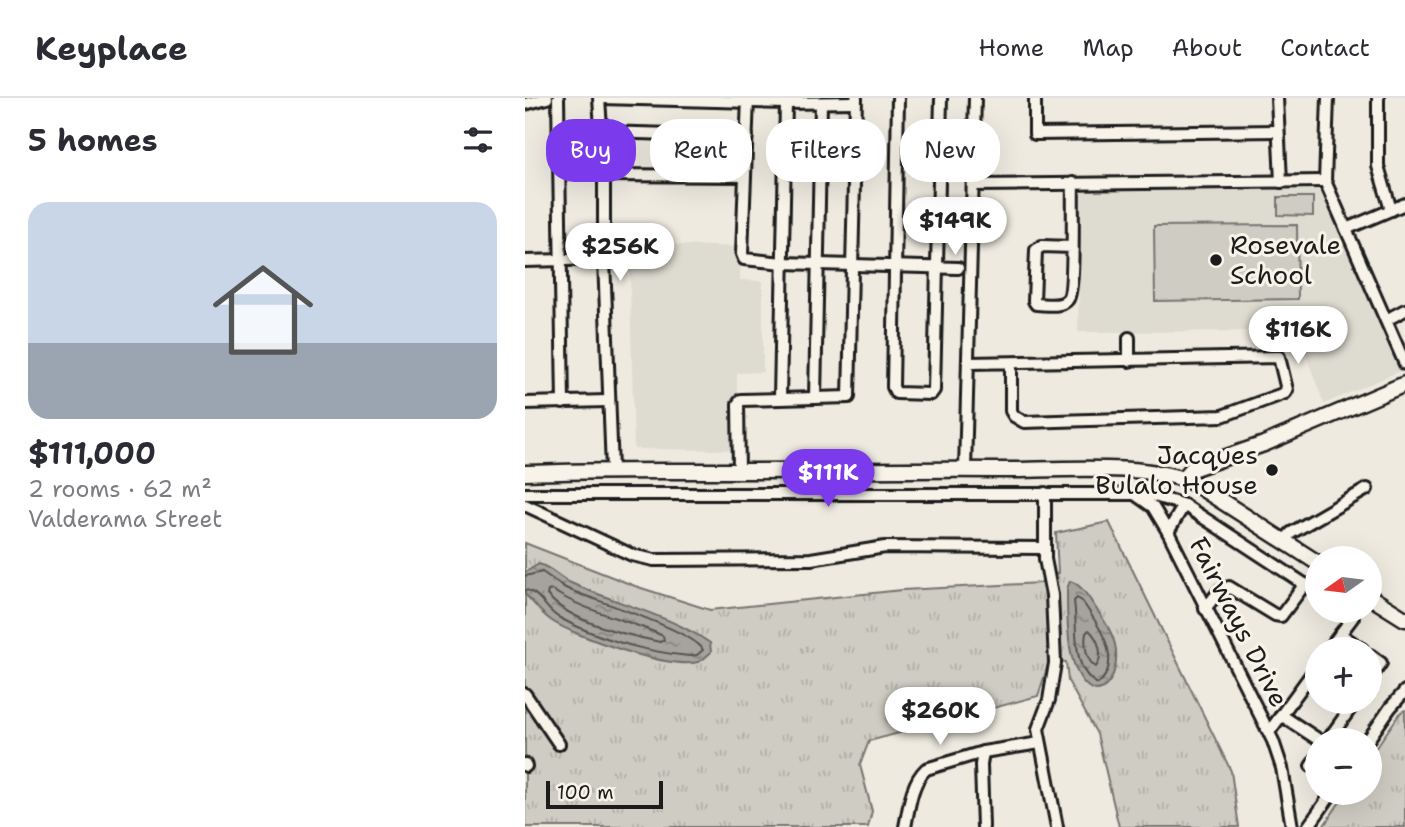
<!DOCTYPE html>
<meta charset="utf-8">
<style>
:root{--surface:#fff;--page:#f7f7f7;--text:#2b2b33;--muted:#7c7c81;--line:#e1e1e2;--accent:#7c3aed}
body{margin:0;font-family:"Shantell Sans",sans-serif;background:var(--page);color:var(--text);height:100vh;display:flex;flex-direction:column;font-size:26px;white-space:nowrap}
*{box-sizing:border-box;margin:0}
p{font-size:23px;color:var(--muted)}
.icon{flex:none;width:38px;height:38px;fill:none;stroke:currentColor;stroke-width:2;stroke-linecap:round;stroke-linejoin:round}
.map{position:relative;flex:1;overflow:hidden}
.panel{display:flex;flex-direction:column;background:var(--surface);width:525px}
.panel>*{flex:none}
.hud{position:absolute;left:21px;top:21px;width:665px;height:63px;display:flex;gap:14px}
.needle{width:46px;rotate:256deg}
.fabs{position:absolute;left:780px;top:448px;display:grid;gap:14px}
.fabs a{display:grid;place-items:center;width:77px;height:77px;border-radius:50%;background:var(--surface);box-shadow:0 7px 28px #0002;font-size:35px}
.scale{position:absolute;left:21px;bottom:18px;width:117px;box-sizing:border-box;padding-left:7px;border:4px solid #1c1c1c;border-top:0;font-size:19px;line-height:24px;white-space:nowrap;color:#1c1c1c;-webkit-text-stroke:5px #f7f3e8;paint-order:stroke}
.price{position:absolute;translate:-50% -60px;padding:0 16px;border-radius:24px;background:#fff;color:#222;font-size:23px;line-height:46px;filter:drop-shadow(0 2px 4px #0008)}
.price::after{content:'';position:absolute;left:50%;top:42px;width:21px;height:16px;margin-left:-10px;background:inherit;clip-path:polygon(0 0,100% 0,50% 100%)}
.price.current{background:var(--accent);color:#fff}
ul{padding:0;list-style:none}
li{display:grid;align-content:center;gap:14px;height:371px;padding:0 28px}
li+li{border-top:2px solid var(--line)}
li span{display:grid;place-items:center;height:217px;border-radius:21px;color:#555}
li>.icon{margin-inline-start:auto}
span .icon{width:126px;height:126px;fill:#fffc;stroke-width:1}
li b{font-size:30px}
h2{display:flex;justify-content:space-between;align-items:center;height:84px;padding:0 28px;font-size:30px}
.pill{padding:0 24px;border-radius:28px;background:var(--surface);box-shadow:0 7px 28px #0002;font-size:24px;line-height:63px}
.pill.current{background:var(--accent);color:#fff}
header{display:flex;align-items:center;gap:42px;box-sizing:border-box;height:98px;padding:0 35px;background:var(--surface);border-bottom:2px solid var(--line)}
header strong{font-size:33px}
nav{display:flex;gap:38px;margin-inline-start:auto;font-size:24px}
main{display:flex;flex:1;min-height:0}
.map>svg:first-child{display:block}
.built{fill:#dedbd1}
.grass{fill:url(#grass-tufts);stroke:#767470;stroke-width:2}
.pitch{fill:#cfccc3;stroke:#767470;stroke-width:2}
.water{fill:url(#water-ripples);stroke:#6f6d69;stroke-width:2}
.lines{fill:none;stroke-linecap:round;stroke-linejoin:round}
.shore{stroke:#535250;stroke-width:2}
.minor-casing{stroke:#1c1c1c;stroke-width:16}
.major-casing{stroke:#1c1c1c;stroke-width:19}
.minor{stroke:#f7f3e8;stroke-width:10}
.major{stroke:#f7f3e8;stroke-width:14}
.poi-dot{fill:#1c1c1c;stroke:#f7f3e8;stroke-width:2.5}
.labels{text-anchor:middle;stroke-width:6;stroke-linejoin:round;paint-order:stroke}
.poi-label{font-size:26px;fill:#1c1c1c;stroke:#f7f3e8;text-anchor:start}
.street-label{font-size:26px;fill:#1c1c1c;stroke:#f7f3e8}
</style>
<header>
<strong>Keyplace</strong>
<nav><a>Home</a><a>Map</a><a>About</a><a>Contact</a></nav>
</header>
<main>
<section class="panel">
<h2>5 homes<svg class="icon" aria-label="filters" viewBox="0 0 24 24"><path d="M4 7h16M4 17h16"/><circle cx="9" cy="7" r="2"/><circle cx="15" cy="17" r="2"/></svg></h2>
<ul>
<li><span style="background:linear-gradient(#c9d6e8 65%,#9aa5b1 0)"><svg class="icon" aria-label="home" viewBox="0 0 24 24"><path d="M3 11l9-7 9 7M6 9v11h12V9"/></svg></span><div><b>$111,000</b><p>2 rooms · 62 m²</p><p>Valderama Street</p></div></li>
</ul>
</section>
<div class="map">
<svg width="880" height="729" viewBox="0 0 880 729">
<defs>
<pattern id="grass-tufts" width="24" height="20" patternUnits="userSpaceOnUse" patternTransform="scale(1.75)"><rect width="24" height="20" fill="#cfccc3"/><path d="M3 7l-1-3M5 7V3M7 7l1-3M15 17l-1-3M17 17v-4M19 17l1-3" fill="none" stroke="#b1afa7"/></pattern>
<pattern id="water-ripples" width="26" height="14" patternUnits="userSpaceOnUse" patternTransform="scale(1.75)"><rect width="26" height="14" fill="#a6a39d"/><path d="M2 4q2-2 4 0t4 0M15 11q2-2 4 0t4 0" fill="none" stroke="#86847f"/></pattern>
</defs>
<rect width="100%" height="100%" fill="#eeeae0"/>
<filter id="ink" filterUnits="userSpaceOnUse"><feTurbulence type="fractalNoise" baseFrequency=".0143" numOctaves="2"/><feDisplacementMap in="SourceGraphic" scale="14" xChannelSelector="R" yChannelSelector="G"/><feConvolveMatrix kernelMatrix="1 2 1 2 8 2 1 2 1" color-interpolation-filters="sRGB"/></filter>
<g filter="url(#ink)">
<g class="built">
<path d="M556,92H797L877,272L799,306L772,233L553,234Z"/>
<path d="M104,145L216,149L215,182L238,183V274L212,275V352L109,351Z"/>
</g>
<g class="grass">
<path d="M584,424L706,673L714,729H594L572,636L543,583L541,564L525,561L513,598L344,643L335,667L347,713L343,729H0V445L110,488L185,512L377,492L516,485L533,475L531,435Z"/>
<path d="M880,612V729H798L821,695H845V658L876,614Z"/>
</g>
<g class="pitch">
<path d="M753,99H788V118L753,117Z"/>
<path d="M772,127L773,201L630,203L629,128Z"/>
</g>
<g class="water">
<path d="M14,466C27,470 35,480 46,485C92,506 143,516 185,545L186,554C182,558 178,562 173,564C146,572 51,539 27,523C16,516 9,505 0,496V474Z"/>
<path d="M545,483C556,486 564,500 570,509C579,522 589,536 591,552C594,590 565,612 549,566C542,545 542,513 542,491Z"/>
</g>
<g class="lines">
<g class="shore">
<path d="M0,478L17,474C27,480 34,488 45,492C69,502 169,533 178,552L172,557L164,558C120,554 71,540 33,519C21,512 14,493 0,492"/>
<path d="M27,492C60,514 102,521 138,538L139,542L135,544C101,537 45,524 22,497L23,493Z"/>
<path d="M552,500L557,503C572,525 600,562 573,586C545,572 553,528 549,503Z"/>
<path d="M564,532C574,541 579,558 571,569C561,563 559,546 561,535Z"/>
</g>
<defs>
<g id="minor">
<path d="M33,0L38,305"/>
<path d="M74,0L79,77V161L87,372"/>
<path d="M76,0L261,5L330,4"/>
<path d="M223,0L217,156L219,161L258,165L433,170"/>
<path d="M373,0L368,289L371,295L406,296L409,292L416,0"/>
<path d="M510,0V36L753,33"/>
<path d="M752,0L756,84"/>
<path d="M803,0L800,83L880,266"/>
<path d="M853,0V68L866,112"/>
<path d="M0,6L22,0"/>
<path d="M75,34L222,38"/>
<path d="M79,77L220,78"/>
<path d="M448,87L800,83"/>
<path d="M821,131L880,106"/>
<path d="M547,149L517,148L511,152L509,203L511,206C521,206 536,210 543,201C550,192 547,102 548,85"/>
<path d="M0,163L79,161"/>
<path d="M861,222L880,212"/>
<path d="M604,240V263"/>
<path d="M443,265L754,259L762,292L760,295L697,318L499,324L489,318L486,313V265"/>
<path d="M255,300L261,5"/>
<path d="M290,300L296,5"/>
<path d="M0,305L83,303"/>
<path d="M440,372L450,0"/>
<path d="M214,373L213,306L216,302L324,299L331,0"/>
<path d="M520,395V461L527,497L530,565L524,602L513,631L532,729"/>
<path d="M0,396H623L659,407L793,495"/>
<path d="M611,397L628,409L643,434L748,643L757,670L767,729"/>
<path d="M0,407L107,457L129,462L286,461L360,449L519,450"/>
<path d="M643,434L659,407"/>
<path d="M759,443L766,435L842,391"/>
<path d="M680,511L695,492L704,489L750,517L756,518L780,486"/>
<path d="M815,536L837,551"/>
<path d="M804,551L828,519L819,513"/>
<path d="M845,557L856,565L845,581"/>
<path d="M0,596L34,646"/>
<path d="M756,617L794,642"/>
<path d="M744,634L793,567"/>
<path d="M803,642L830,604"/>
<path d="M843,642L865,610L880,593"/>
<path d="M0,666L1,668"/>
<path d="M786,668L793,658"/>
<path d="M380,729C384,710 386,685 401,671L458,654L515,645"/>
<path d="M458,729L456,667L458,654"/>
<path d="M783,729L807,695"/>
</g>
<g id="major">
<path d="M0,375C71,372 142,373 213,373C302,373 391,371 480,372C529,372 628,364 670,386L793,465"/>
<path d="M659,380L667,371L739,346L880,286"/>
<path d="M845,499L880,521"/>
</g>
</defs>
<use href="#minor" class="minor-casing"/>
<use href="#major" class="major-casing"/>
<use href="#minor" class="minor"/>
<use href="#major" class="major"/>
</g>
</g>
<g class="poi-dot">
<circle cx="691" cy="162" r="7"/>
<circle cx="747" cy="372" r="7"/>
</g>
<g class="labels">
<g class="poi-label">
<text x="705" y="156">Rosevale<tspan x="705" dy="30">School</tspan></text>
<text x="733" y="366" text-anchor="end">Jacques<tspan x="733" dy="30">Bulalo House</tspan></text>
</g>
<g class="street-label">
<text transform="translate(714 524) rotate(63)" y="9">Fairways Drive</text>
</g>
</g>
</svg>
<div class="fabs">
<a><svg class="needle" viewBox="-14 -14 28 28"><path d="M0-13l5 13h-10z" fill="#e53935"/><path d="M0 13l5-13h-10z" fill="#7c7c81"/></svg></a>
<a>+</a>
<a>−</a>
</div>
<div class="scale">100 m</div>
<b class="price" style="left:430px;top:159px">$149K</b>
<b class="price" style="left:95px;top:185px">$256K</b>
<b class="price" style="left:773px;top:268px">$116K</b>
<b class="price current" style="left:303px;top:411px">$111K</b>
<b class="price" style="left:415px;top:649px">$260K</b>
<div class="hud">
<a class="pill current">Buy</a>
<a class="pill">Rent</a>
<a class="pill">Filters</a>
<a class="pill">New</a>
</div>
</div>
</main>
